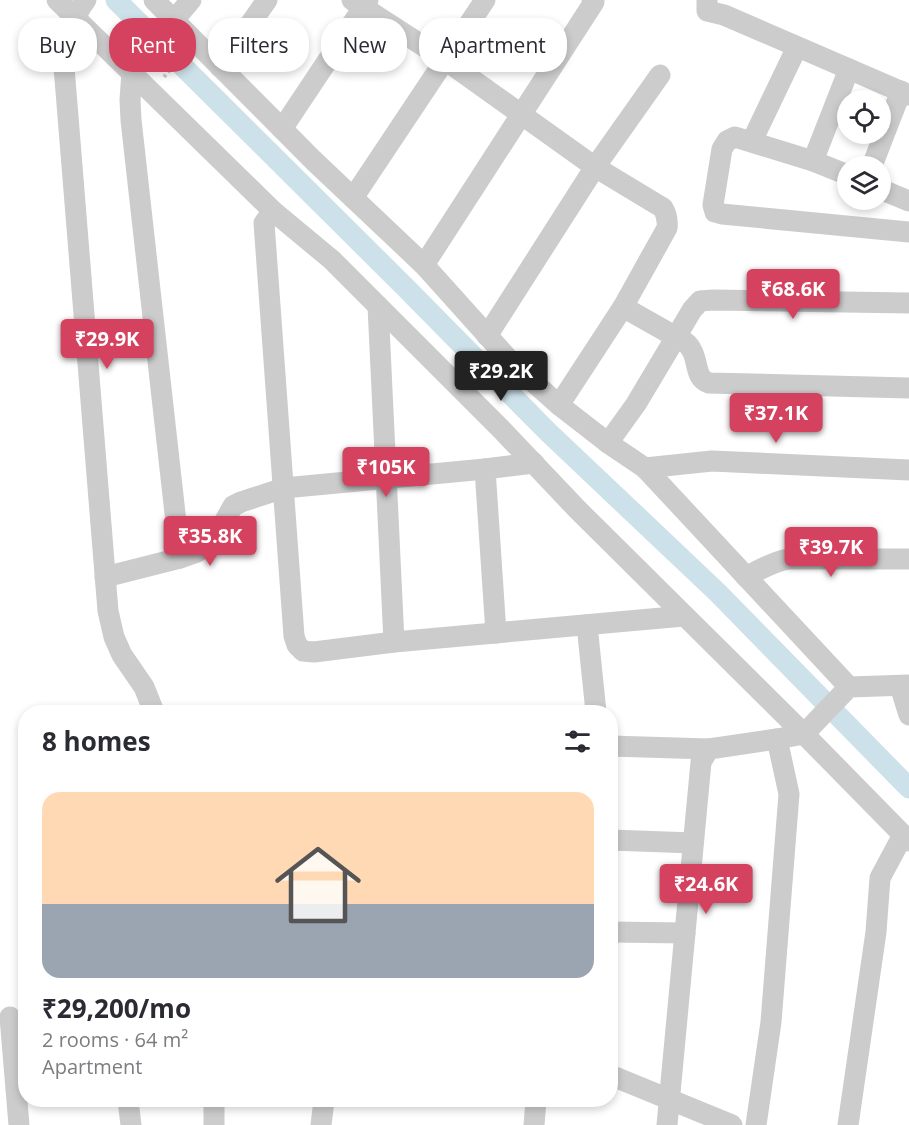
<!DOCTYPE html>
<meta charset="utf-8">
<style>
:root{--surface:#fff;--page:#f2f2f3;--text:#2b2b33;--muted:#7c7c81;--line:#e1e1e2;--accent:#d5425f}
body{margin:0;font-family:"Open Sans",sans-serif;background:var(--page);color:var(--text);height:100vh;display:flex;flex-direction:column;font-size:22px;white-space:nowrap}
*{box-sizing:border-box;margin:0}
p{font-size:20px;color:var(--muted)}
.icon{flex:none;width:33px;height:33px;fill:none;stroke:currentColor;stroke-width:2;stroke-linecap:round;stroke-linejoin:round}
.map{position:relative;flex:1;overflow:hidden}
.details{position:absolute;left:18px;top:705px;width:600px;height:402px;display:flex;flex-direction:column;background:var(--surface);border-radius:24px;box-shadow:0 3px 9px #0003}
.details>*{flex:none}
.guide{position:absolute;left:18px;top:18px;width:600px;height:54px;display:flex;gap:12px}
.tools{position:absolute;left:837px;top:90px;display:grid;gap:12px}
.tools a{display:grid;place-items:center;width:54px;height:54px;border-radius:50%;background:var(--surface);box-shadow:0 3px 9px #0003;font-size:30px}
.price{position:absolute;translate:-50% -51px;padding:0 14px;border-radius:6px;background:var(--accent);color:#fff;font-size:20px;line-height:39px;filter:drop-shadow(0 2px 3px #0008)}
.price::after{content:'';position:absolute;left:50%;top:36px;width:18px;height:14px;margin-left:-9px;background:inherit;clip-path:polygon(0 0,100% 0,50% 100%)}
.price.on{background:#222;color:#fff}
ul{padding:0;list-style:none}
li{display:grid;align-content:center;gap:12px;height:318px;padding:0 24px}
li+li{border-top:2px solid var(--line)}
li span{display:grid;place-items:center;height:186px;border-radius:18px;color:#555}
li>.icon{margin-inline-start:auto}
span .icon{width:108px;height:108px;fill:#fffc;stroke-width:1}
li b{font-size:26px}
h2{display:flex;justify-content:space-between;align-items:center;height:72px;padding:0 24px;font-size:26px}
.pill{padding:0 21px;border-radius:24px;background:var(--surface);box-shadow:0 3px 9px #0003;font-size:21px;line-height:54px}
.pill.on{background:var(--accent);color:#fff}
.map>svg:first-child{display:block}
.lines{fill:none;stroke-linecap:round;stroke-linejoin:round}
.canal{stroke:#cce1e9;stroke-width:21}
.path{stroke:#ccc;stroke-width:4;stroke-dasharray:3 3;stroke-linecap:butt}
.minor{stroke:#ccc;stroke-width:21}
</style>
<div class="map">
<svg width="909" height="1125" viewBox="0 0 909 1125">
<rect width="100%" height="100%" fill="#fff"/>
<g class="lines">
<path class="canal" d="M116,0L405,287L548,432L718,593L909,788"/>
<path class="path" d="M164,77L182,55"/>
<g class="minor">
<path d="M57,0L273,211L332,260L501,429L577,509L804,734L909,841"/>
<path d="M86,0C71,18 68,45 64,67L108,611L114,637L122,655L144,687L154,712"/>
<path d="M154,0L313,160L424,265L512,363L559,405L608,443L645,468L849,687"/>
<path d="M352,0L445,60L595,167L663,208C667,215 668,220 667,228L623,307L559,405"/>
<path d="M707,0V11L724,15L909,95"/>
<path d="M174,20L191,0"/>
<path d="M220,67L267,0"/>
<path d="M132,72L130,100L131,120L180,558"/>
<path d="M282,129L368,0"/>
<path d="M752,141L797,47"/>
<path d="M813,161L849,69"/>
<path d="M872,166L901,91"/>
<path d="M848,175L813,161L735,137L727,141L722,149L713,205L715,212L722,214L909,232"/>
<path d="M880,189L909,201"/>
<path d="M353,198L485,0"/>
<path d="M273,211L264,223L294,636L297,645L303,651L314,652L394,642L684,616"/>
<path d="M424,265L594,2L592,0"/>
<path d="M909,303L713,300L700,301L692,310L676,337C682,340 688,343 691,349C699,361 694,378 709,383L909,388"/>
<path d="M378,306L394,642"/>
<path d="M487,336L595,167L660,75"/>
<path d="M608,443L636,404L676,337L623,307"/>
<path d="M645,468L712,461L909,470"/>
<path d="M105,577L180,558L197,552L208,545L218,533L233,506L241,502L284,488L485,469"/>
<path d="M746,577C760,569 773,562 788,559H909"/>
<path d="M587,625L596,712"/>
<path d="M496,633L485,469L534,463"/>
<path d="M900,686L909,715"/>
<path d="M610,746L709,749"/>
<path d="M610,840L693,843"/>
<path d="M610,932L685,933"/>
<path d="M10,1017L19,1125"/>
<path d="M610,1075L732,1125"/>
<path d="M128,1100L131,1125"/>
<path d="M214,1100V1125"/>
<path d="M321,1125L324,1100"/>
<path d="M534,1125L536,1100"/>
<path d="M667,1125L701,762L709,749L777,739"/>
<path d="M756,1125L771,1022L789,794L777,739L804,734L849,687L909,685"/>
<path d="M848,1125L876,932L880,878L903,835"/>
</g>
</g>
</svg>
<div class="tools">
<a><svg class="icon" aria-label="locate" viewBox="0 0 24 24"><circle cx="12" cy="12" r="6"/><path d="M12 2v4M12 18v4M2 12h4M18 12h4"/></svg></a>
<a><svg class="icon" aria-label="layers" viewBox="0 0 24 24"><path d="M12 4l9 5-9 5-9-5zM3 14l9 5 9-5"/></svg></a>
</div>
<b class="price" style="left:793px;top:320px">₹68.6K</b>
<b class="price" style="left:107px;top:370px">₹29.9K</b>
<b class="price on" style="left:501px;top:402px">₹29.2K</b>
<b class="price" style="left:776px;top:444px">₹37.1K</b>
<b class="price" style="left:386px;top:498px">₹105K</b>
<b class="price" style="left:210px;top:567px">₹35.8K</b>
<b class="price" style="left:831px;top:578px">₹39.7K</b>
<b class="price" style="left:706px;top:915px">₹24.6K</b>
<div class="guide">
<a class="pill">Buy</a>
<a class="pill on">Rent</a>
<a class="pill">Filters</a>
<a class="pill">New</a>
<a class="pill">Apartment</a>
</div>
<section class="details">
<h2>8 homes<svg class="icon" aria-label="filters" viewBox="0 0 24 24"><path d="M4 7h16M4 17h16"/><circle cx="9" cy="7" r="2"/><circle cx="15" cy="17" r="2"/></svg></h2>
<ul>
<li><span style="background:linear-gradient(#ffd9b3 60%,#9aa5b1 0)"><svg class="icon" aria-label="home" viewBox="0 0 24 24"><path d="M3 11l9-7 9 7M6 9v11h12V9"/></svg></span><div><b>₹29,200/mo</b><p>2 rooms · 64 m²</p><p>Apartment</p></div></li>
</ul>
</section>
</div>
